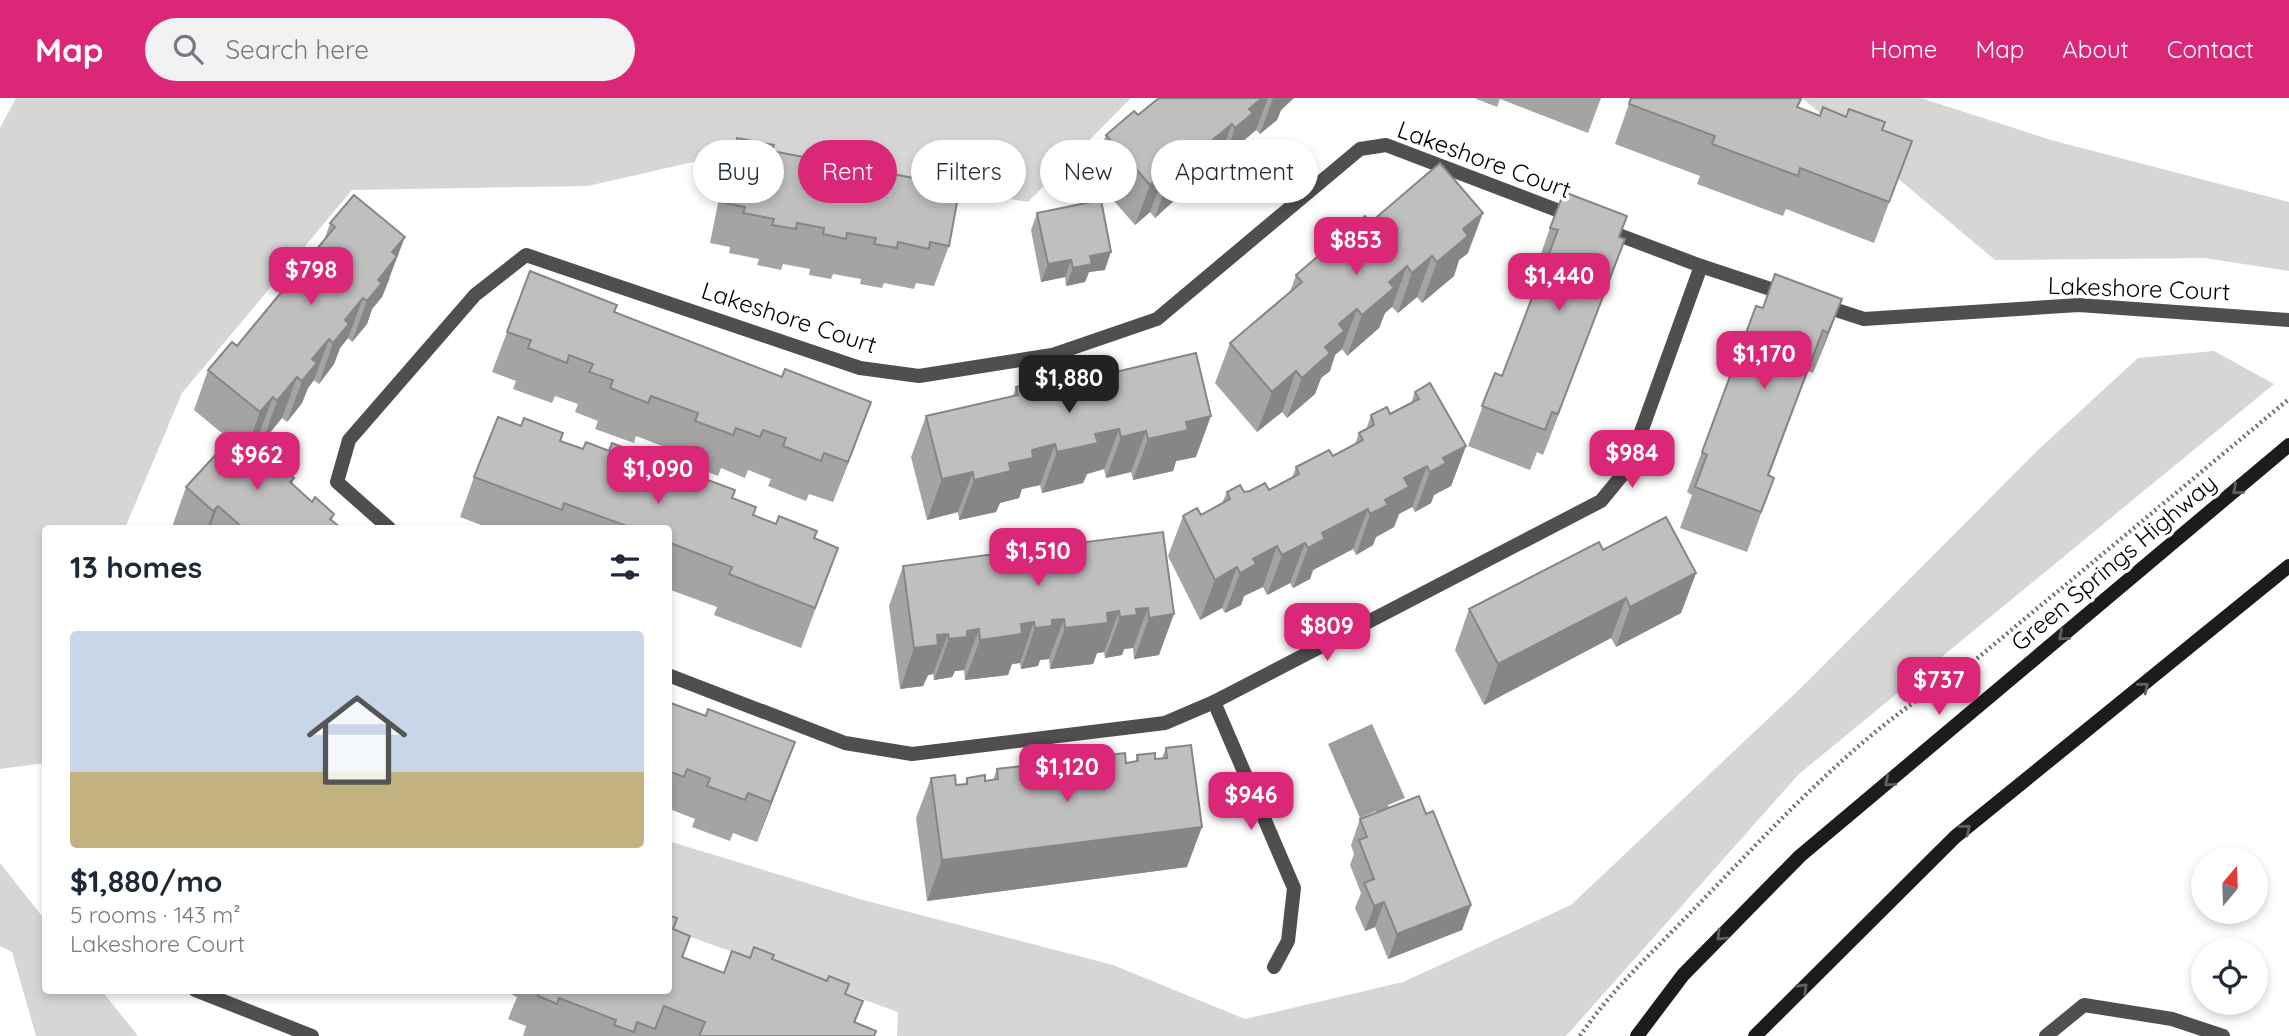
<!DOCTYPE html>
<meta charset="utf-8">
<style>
:root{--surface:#fff;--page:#f2f2f3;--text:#1f2937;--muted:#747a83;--line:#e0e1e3;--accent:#db2777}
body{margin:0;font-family:Quicksand,sans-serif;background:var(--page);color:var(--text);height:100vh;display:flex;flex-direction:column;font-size:26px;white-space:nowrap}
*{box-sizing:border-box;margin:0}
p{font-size:23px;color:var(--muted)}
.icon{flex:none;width:38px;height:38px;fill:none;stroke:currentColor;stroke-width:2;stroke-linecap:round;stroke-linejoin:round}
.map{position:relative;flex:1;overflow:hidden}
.sheet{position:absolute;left:42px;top:427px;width:630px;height:469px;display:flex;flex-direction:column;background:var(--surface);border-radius:7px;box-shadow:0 4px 10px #0003}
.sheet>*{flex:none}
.guide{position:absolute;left:693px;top:42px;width:665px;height:63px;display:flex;gap:14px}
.needle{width:46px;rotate:19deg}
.buttons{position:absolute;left:2191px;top:749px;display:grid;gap:14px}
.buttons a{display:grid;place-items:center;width:77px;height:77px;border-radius:50%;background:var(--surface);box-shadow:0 4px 10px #0003;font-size:35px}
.price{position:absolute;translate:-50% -60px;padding:0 16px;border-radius:14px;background:var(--accent);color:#fff;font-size:23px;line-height:46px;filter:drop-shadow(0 2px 4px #0008)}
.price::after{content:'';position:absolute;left:50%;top:42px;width:21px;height:16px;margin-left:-10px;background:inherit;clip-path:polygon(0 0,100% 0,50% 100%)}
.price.active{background:#222;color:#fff}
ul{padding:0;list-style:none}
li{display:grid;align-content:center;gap:14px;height:371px;padding:0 28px}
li+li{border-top:2px solid var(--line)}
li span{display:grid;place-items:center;height:217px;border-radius:7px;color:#555}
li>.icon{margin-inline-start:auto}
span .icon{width:126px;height:126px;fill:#fffc;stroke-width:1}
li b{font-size:30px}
h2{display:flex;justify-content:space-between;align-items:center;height:84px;padding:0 28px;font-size:30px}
.chip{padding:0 24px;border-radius:32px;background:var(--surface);box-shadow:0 4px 10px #0003;font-size:24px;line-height:63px}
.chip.active{background:var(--accent);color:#fff}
header{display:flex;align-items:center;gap:42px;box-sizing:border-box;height:98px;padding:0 35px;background:var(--accent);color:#fff}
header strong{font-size:33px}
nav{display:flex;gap:38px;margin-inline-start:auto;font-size:24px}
.search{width:490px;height:63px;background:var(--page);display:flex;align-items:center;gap:18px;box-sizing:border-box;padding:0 24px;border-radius:38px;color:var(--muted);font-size:26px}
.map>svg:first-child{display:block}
.green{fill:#d6d6d6}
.water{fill:#9d9d9d}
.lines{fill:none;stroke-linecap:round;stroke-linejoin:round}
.path{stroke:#717171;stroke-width:4.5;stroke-dasharray:2 3.5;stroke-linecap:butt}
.service{stroke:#4f4f4f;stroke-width:14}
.minor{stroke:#4f4f4f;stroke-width:14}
.secondary{stroke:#1c1c1c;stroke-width:14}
.wall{fill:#a4a4a4}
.shaded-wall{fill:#868686}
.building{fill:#bfbfbf;stroke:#868686;stroke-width:2}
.oneway{stroke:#606060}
.labels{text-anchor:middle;stroke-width:7;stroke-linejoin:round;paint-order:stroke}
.street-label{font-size:24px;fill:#000;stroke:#fff}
</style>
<header>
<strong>Map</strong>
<div class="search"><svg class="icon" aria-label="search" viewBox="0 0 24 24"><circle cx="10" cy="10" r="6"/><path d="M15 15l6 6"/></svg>Search here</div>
<nav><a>Home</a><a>Map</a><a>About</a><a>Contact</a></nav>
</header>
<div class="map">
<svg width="2289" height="938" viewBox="0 0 2289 938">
<rect width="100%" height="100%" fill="#fff"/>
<g class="green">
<path d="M16,0H1131L1028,104L737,54L588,88L352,92L182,295L125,430H46L45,665L0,671V30Z"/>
<path d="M1802,0H1921L2051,42L2289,104V173L2204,160L1995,162Z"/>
<path d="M2214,253L2274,286L1799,676L1566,938H897L898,914L669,831L668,743L863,802L1113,867L1245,921L1403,884L1571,807L1807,584L2039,351L2138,260Z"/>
<path d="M0,765L45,822L46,892L102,893L138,938H36L12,854L0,848Z"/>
</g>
<path class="water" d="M1372,626L1405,700L1388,707L1390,714L1379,719L1376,713L1360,720L1328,646Z"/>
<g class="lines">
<path class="path" d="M1580,938C1611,892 1655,852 1693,812C1776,727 1859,633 1962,573L2289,301"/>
<path class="service" d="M2046,938L2084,907L2172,921L2223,938"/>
<g class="minor">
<path d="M1603,131L1701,168L1789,197"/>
<path d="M1821,207L1864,221L2079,207L2289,222"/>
<path d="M389,430L337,384L349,342L475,197L526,157L860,270L919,278L1052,257L1157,221L1360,51L1386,47L1575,119"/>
<path d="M668,577L845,645L912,656L1165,625L1214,604L1601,403L1628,370L1701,168"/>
<path d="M1214,604L1294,790L1288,843L1274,869"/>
<path d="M195,892L312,938"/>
</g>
<g class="secondary">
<path d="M1637,938L1683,877L1800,758L2289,347"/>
<path d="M1755,938L1955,739L2289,468"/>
</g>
</g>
<g class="wall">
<path d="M1159,0H1294L1281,12L1277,22L1260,36L1256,32L1242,44L1238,55L1221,71L1217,66L1204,77L1200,88L1181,104L1178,99L1155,120L1150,114L1135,127L1091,77L1106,37L1138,17Z"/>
<path d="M1474,0H1601L1588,35L1500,1L1497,9Z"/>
<path d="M1631,0L1798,9L1820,18L1882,32L1912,43L1874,145L1786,111L1783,118L1697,86L1700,78L1615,46Z"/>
<path d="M737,40L772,53L923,82L926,75L949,148L934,188L916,185L914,191L884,185L882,190L860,186L861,181L833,176L831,181L809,177L810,171L783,166L781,172L757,167L759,161L729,155L730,149L710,145L723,80Z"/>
<path d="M1037,115L1105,172L1089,174L1085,184L1066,188L1065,179L1041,184L1031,132Z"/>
<path d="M1371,124L1468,155L1459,162L1454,178L1422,205L1417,199L1398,215L1392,209L1385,215L1379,230L1347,258L1342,251L1335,257L1330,273L1321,280L1315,296L1287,320L1282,314L1257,334L1215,285L1230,245L1290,194L1296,177Z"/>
<path d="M330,125L390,180L382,199L372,211L367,226L352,244L348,240L340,250L334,266L319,286L314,282L308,290L302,305L287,324L282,320L263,343L258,339L250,348L273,369L294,380L292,386L312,404L334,416L332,422L341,430H173L172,429L186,389L229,341L194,312L208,272L237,248L324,143Z"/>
<path d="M1550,130L1620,139L1625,141L1543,357L1537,354L1530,372L1468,348L1495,275L1502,278L1542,173L1536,170Z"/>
<path d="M530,173L614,214L856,345L833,404L809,396L806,403L768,388L771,381L748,372L745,380L721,370L718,378L680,363L683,356L636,338L634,345L595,331L598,323L575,314L578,306L555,298L552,305L513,291L516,283L492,274Z"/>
<path d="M1842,201L1813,275L1808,273L1769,378L1774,380L1747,454L1680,430L1692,397L1687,394L1756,208L1763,210Z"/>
<path d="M1107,276L1196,359L1176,363L1173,373L1133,382L1131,374L1106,380L1104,371L1087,376L1083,385L1042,395L1040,387L1022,391L1019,400L1000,405L996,414L959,422L958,414L927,422L911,359L926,318L1013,298L1016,289Z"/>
<path d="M1415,294L1466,348L1451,388L1434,397L1431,405L1415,414L1412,409L1399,416L1394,429L1376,439L1373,447L1356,457L1353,451L1313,472L1310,481L1293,490L1290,485L1267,497L1263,489L1244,498L1241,507L1225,515L1222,510L1200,522L1168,458L1183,418L1201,417L1222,405L1227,394L1269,392L1292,380L1296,369L1333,358L1355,346L1359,335L1366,332L1371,317L1390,316L1411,305Z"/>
<path d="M521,328L583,351L648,367L732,400L754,417L838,450L801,550L714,517L717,509L668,491V430H489L460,419L474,379Z"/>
<path d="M1163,434L1159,557L1134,561L1133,550L1124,551L1122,557L1105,560L1104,554L1097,555L1093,566L1050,571L1049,561L1040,562L1038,568L1021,571L1020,565L1012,566L1008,577L965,582L964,572L955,573L952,579L934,582L933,576L928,577L923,588L900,591L889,508L903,468Z"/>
<path d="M1603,452L1696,475L1681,515L1616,549L1611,540L1484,607L1455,552L1469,511Z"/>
<path d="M668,604L780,684L757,744L733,735L730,743L692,729L695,721L672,712L668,719Z"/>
<path d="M1166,650L1187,769L927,803L916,720L931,680L956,687L965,686L967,680L985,683L993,682L997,671L1041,676L1051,675L1053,668L1071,672L1078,671L1082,660L1126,665L1135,664L1137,657L1155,661L1162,660Z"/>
<path d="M1426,716L1471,807L1462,832L1388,861L1375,829L1365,833L1355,810L1361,795L1350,767L1354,756L1351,747L1360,721Z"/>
<path d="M673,831L690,838L683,859L724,875L750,860L772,861L845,896L863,903L855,925L874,938H523L526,928L508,921L517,899L502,892H668Z"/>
</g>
<g class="shaded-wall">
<path d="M1262,0H1268L1256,32L1242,44L1238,55L1221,71L1235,30L1249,11Z"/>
<path d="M1273,0H1294L1281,12L1277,22L1260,36Z"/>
<path d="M1232,26L1217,66L1204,77L1200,88L1181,104L1196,63L1210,44Z"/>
<path d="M1193,59L1178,99L1155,120L1169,79Z"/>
<path d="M1165,74L1150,114L1135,127L1150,87Z"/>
<path d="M1483,115L1468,155L1459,162L1454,178L1422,205L1437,164L1463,131Z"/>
<path d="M405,139L382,199L372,211L367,226L352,244L367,203L378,182L392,154Z"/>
<path d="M1625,141L1610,181L1543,357L1558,316Z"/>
<path d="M1111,154L1105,172L1089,174L1085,184L1066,188L1073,170L1090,158Z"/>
<path d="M1432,158L1417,199L1398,215L1412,175Z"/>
<path d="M1071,162L1065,179L1041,184L1048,166Z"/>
<path d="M1407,168L1392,209L1385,215L1379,230L1347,258L1362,217L1389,184Z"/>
<path d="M363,200L348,240L340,250L334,266L319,286L333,245L345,222Z"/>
<path d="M1842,201L1827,241L1813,275L1828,235Z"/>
<path d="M1357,211L1342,251L1335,257L1330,273L1321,280L1315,296L1287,320L1302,280L1325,249L1339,226Z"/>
<path d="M329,241L314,282L308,290L302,305L287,324L302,283L312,261Z"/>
<path d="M1296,273L1282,314L1257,334L1272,294Z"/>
<path d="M297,279L282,320L263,343L277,303Z"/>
<path d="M273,299L258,339L245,355L260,314Z"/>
<path d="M871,304L856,345L833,404L848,364Z"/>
<path d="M1211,318L1196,359L1176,363L1173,373L1133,382L1148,341L1186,324Z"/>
<path d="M1119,331L1104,371L1087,376L1083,385L1042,395L1057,354L1095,336Z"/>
<path d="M1146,333L1131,374L1106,380L1121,339Z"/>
<path d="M1055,346L1040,387L1022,391L1019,400L1000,405L996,414L959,422L974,382L1032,352Z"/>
<path d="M1466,348L1451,388L1434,397L1431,405L1415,414L1430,374L1443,360Z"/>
<path d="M1427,368L1412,409L1399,416L1394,429L1376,439L1373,447L1356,457L1370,416L1404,380Z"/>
<path d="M973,374L958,414L927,422L942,381Z"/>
<path d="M218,408L210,430H207L213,413Z"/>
<path d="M1368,411L1353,451L1313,472L1310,481L1293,490L1308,450L1322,435Z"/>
<path d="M1305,445L1290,485L1267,497L1282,457Z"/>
<path d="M1277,448L1263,489L1244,498L1241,507L1225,515L1240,475L1253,461Z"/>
<path d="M1237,469L1222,510L1200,522L1215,482Z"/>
<path d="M1696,475L1681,515L1616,549L1630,509Z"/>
<path d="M1626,500L1611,540L1484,607L1498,566Z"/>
<path d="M1148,510L1133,550L1124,551L1122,557L1105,560L1120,519L1136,511Z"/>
<path d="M1119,513L1104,554L1097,555L1093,566L1050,571L1065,530L1107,515Z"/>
<path d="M1174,516L1159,557L1134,561L1149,520Z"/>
<path d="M1064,521L1049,561L1040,562L1038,568L1021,571L1035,530L1052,522Z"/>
<path d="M1034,524L1020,565L1012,566L1008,577L965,582L980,542L1021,526Z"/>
<path d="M979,531L964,572L955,573L952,579L934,582L949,541L967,533Z"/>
<path d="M948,536L933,576L928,577L923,588L900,591L914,550L937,537Z"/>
<path d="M795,644L780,684L757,744L771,704Z"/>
<path d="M1202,729L1187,769L927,803L942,762Z"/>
<path d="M1384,804L1375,829L1365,833L1374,808Z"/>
<path d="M1471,807L1462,832L1388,861L1397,836Z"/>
</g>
<g class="building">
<path d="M1159,0H1262L1249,11L1253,15L1235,30L1232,26L1210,44L1215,48L1196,63L1193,59L1169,79L1165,74L1150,87L1106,37L1134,13L1138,17Z"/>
<path d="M1631,0H1798L1801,1L1797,9L1820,18L1823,9L1846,19L1849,11L1885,24L1882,32L1912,43L1889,104L1800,70L1798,78L1712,46L1715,38L1629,6Z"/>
<path d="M737,40L774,47L772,53L924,82L926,75L961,83L949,148L930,144L929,151L898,144L897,150L874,146L876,140L847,135L846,141L823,136L824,130L797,125L796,131L772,127L774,121L743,115L745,109L725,105Z"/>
<path d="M1440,65L1483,115L1463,131L1468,138L1437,164L1432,158L1412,175L1407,168L1389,184L1394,190L1362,217L1357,211L1339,226L1344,233L1325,249L1330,255L1302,280L1296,273L1272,294L1230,245L1302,184L1296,177L1365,118L1371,124Z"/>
<path d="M1564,94L1627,118L1619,139L1625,141L1558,316L1552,314L1545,332L1482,308L1495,275L1502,278L1558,132L1550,130Z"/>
<path d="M354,97L405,139L392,154L397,158L378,182L382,185L367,203L363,200L345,222L349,226L333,245L329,241L312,261L317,265L302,283L297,279L277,303L273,299L260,314L208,272L232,244L237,248L335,129L330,125Z"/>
<path d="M1101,102L1111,154L1090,158L1092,166L1073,170L1071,162L1048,166L1037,115Z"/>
<path d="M530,173L617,207L614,214L782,279L785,271L871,304L848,364L824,355L821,363L783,348L786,340L763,332L760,339L736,330L733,337L695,323L698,315L651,298L648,305L610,290L613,282L589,274L593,266L569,257L567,265L528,250L531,242L507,234Z"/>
<path d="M1775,176L1842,201L1828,235L1823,232L1768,377L1774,380L1761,414L1695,389L1707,357L1702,354L1756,208L1763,210Z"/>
<path d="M1196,255L1211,318L1186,324L1188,332L1148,341L1146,333L1121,339L1119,331L1095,336L1098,345L1057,354L1055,346L1032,352L1033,360L1009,365L1011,373L974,382L973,374L942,381L926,318L1018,297L1016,289L1105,268L1107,276Z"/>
<path d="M1430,285L1466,348L1443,360L1446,365L1430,374L1427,368L1404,380L1409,389L1385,402L1388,407L1370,416L1368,411L1322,435L1325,441L1308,450L1305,445L1282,457L1277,448L1253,461L1256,466L1240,475L1237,469L1215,482L1183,418L1197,410L1201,417L1230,401L1227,394L1240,387L1244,394L1250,393L1265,385L1269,392L1299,376L1296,369L1329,352L1333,358L1363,342L1359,335L1374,327L1371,317L1387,309L1390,316L1419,301L1415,294Z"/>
<path d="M498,319L521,328L524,320L563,335L560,343L583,351L586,344L609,353L612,345L651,360L648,367L694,385L697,378L735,392L732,400L756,409L753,417L776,426L779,418L817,433L814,440L838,450L815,510L729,476L732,469L668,444V430H632L564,405L562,412L474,379Z"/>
<path d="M231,340L246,353L250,348L273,369L277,365L294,380L290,384L312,404L315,399L334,416L330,421L341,430H243L218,408L213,413L186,389Z"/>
<path d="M1666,419L1696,475L1630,509L1626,500L1498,566L1469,511L1599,444L1603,452Z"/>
<path d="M1163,434L1174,516L1149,520L1148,510L1136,511L1137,517L1120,519L1119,513L1107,515L1108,525L1065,530L1064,521L1052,522V528L1035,530L1034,524L1021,526L1022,536L980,542L979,531L967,533V539L949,541L948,536L937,537L938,547L914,550L903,468Z"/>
<path d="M668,604L706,618L708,611L795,644L771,704L748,695L745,702L707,688L710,680L687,671L684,679L668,673Z"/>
<path d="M1191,647L1202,729L942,762L931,680L955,677L956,687L967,686V680L985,677V683L998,681L997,671L1039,666L1041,676L1054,674L1053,668L1070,666L1071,672L1083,671L1082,660L1125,655L1126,665L1138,663L1137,657L1155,655V661L1167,660L1166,650Z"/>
<path d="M1419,698L1426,716L1433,713L1471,807L1397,836L1384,804L1374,808L1364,785L1374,781L1359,742L1367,739L1360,721Z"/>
<path d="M668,817L677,820L673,831L690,838L682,859L724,875L732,853L750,860L754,849L774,857L772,861L827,883L829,878L849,886L845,896L863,903L854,924L876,933L874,938H699L705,924L664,908L655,931L637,924L634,934L614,927L616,922L559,900L557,906L538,898L540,892H668Z"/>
</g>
<defs><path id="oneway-chevron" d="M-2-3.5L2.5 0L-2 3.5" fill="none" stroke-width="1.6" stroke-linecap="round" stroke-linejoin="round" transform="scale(1.75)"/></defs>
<g class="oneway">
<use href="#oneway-chevron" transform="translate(2237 392) rotate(139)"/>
<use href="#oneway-chevron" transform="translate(2063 538) rotate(140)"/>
<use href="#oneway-chevron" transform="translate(2144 589) rotate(-39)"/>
<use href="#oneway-chevron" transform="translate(1889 684) rotate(140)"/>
<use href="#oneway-chevron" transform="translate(1966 731) rotate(-39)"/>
<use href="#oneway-chevron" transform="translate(1721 838) rotate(135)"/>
<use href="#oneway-chevron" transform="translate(1803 890) rotate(-45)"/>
</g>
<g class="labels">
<g class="street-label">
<text transform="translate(1484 62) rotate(20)" y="8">Lakeshore Court</text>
<text transform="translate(2139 191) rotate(2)" y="8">Lakeshore Court</text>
<text transform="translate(789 220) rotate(18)" y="8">Lakeshore Court</text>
<text transform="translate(2114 465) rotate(-40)" y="8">Green Springs Highway</text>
</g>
</g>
</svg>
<div class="buttons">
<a><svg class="needle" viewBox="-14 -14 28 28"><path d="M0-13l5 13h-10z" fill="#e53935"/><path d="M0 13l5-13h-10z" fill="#747a83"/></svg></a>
<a><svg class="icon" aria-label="locate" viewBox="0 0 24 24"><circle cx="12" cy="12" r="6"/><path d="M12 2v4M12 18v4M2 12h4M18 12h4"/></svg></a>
</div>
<b class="price" style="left:1356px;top:179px">$853</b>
<b class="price" style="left:311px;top:209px">$798</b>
<b class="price" style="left:1559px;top:215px">$1,440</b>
<b class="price" style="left:1764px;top:293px">$1,170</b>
<b class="price active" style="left:1069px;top:317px">$1,880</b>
<b class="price" style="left:1632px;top:392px">$984</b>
<b class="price" style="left:257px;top:394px">$962</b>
<b class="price" style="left:658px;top:408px">$1,090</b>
<b class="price" style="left:1038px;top:490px">$1,510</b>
<b class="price" style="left:1327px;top:565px">$809</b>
<b class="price" style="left:1939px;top:619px">$737</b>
<b class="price" style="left:1067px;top:706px">$1,120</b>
<b class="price" style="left:1251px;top:734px">$946</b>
<div class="guide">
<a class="chip">Buy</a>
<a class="chip active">Rent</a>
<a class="chip">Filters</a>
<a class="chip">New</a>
<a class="chip">Apartment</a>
</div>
<section class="sheet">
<h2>13 homes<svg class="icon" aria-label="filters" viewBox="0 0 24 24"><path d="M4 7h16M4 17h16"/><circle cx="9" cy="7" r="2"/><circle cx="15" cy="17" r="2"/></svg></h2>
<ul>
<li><span style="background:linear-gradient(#c9d6e8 65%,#c2b280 0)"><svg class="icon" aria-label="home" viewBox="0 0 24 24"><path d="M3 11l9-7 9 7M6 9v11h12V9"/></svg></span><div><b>$1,880/mo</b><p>5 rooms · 143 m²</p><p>Lakeshore Court</p></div></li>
</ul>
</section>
</div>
